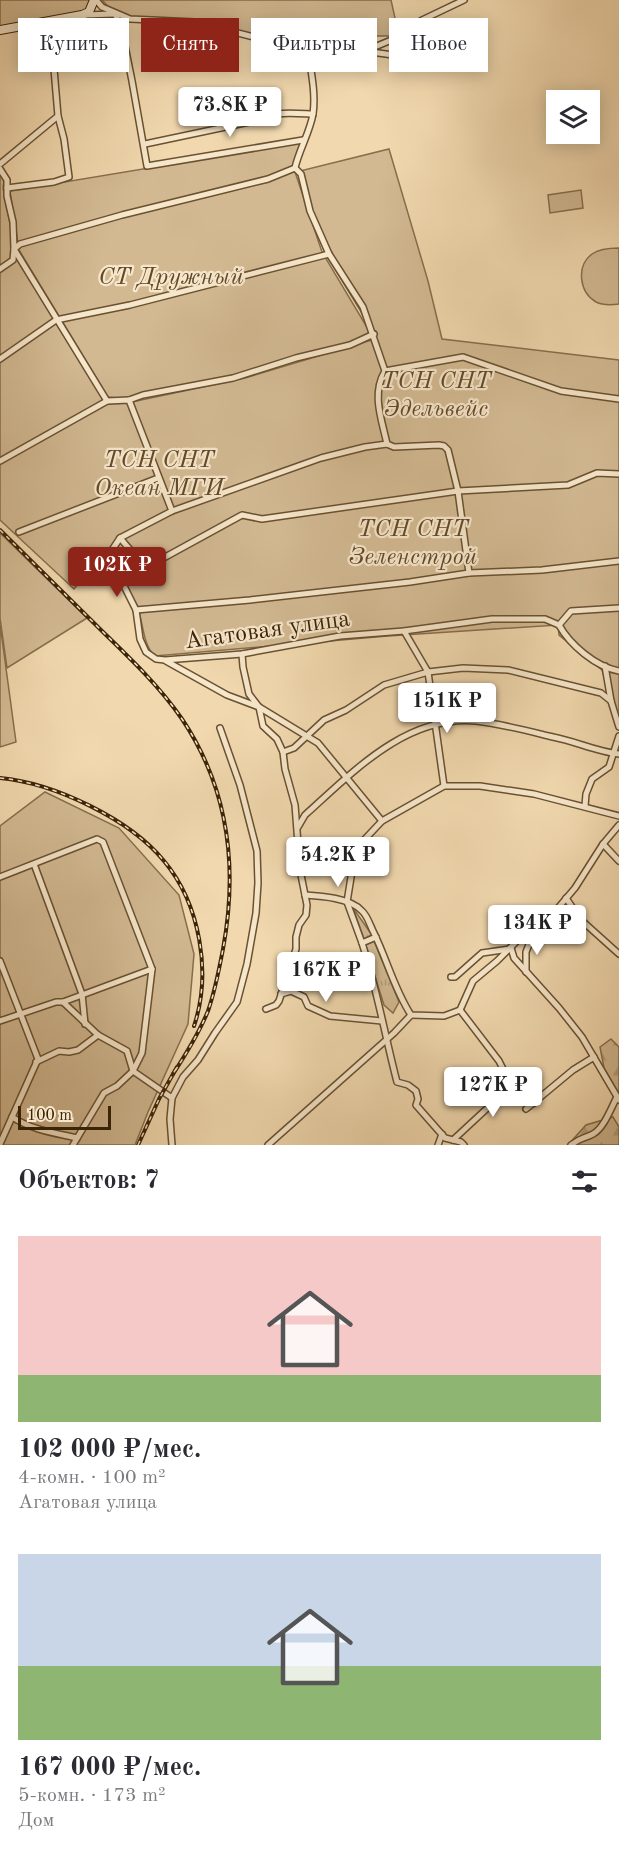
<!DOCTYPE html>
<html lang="ru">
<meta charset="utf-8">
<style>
:root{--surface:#fff;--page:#f2f2f3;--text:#2b2b33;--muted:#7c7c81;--accent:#8f2418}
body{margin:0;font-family:"Old Standard TT",serif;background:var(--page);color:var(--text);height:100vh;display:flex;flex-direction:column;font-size:22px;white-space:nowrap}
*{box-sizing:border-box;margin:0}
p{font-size:20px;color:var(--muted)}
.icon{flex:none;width:33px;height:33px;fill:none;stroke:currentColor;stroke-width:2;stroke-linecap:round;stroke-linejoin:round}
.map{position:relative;height:1145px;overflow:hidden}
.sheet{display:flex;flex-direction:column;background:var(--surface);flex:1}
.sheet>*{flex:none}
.top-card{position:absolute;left:18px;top:18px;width:584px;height:54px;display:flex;gap:12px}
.buttons{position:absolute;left:546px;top:90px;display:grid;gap:12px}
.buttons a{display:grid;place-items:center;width:54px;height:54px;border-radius:0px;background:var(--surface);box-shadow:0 3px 15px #0003;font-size:30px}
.scale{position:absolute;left:18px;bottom:15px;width:93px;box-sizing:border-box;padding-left:6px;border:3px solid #3c2407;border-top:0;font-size:16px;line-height:21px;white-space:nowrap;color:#3c2407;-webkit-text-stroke:4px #f6e6ca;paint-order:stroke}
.price{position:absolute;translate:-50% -51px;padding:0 14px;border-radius:6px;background:#fff;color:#222;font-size:20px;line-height:39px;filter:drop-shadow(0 2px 3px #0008)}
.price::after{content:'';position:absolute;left:50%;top:36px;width:18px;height:14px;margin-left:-9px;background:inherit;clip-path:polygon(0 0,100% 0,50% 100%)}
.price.active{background:var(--accent);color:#fff}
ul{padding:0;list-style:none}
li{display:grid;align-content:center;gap:12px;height:318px;padding:0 18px}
li span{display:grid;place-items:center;height:186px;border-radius:0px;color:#555}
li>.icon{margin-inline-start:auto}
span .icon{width:108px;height:108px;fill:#fffc;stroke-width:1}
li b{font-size:26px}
h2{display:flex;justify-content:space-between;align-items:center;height:72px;padding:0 18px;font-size:26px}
.chip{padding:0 21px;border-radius:0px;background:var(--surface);box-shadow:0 3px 15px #0003;font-size:21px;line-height:54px}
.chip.active{background:var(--accent);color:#fff}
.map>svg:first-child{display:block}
.grass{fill:url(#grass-tufts);stroke:#876e4c;stroke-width:1.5}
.forest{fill:url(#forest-firs);stroke:#876e4c;stroke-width:1.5}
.garden{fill:#d2b992;stroke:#876e4c;stroke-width:1.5}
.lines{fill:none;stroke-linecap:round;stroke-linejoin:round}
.minor-casing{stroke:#695131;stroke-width:8}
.secondary-casing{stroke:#3c2407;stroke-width:10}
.minor{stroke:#f6e6ca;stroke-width:5}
.secondary{stroke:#f6e6ca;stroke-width:8}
.rail-casing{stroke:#3c2407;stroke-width:4}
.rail{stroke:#f6e6ca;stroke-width:1.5;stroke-dasharray:4.5;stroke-linecap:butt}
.labels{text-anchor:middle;stroke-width:4.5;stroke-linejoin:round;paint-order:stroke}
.park-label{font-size:24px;font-style:italic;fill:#62492a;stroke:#f6e6ca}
.street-label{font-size:24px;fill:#3c2407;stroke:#f6e6ca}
</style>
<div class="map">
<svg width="619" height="1145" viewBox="0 0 619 1145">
<defs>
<pattern id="grass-tufts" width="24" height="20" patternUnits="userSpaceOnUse" patternTransform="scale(1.5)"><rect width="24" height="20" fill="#d2b992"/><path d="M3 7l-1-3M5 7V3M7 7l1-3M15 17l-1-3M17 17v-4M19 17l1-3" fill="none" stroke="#b59f7c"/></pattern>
<pattern id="forest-firs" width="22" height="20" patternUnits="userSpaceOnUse" patternTransform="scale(1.5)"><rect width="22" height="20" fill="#d2b992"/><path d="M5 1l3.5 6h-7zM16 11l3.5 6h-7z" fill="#b59f7c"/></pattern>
</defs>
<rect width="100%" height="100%" fill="#f1d8ae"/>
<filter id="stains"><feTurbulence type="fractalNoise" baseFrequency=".00333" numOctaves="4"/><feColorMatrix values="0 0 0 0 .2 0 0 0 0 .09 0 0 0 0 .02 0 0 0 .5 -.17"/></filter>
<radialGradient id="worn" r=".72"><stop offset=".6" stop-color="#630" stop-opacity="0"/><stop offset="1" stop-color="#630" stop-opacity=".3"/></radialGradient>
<g class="grass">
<path d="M353,908L372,935L364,939Z"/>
<path d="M374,941L399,1002L393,1013L384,1005L365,945Z"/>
</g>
<g class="forest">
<path d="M611,1039L619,1047V1094L604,1068L600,1047Z"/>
<path d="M613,1117L619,1127V1145H568L586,1125Z"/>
</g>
<g class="garden">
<path d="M0,0H92L93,6L82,15L0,30Z"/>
<path d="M102,0H391L399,36H373L371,43L363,52L306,53L196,24L116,15Z"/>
<path d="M300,143L295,172L322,252L371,334C293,365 209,380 128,399L108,397L19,250L10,191Z"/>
<path d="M389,149L428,281L442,339L619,360V722L602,670L559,635L558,625L388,636L155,656C143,645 144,627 139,613C131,591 118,570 106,550L74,589L0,520V463L107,404L127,403L245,378L375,339L360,310L324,251L300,171Z"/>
<path d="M0,174L4,181L3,188L17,259L104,401L0,459Z"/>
<path d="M581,190L583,208L550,213L548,195Z"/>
<path d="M619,248V304C612,305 602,305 596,302C579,292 576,266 592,254C599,249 610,248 619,248Z"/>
<path d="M0,533L87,618L7,668L0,618Z"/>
<path d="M0,624L16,742L0,747Z"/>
<path d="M45,792L119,828L179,895L194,954L188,1024L148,1112L135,1145H0V826Z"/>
</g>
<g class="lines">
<defs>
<g id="minor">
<path d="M96,0L102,7L130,19L195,22L308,51H364L393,55"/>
<path d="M115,14L121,26L132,81L147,166L303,140"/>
<path d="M84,15L114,14"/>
<path d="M308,51C311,71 316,94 313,114C310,132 299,150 295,168L301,174L310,211L329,254L363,307L385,371L463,357L561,391L619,399"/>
<path d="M365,51L401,36L422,20L464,0"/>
<path d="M145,144L249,122C272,111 288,113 313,114"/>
<path d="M0,164L58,116L50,22"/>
<path d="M0,169L7,180V196L13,222L14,249L107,401L129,400L172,511"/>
<path d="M7,188L54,182L69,177L64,139L58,116"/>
<path d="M0,269L13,260L14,249L20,244L122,215L268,179L295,168"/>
<path d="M0,359L56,320L130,305L329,254"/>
<path d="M385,371C371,394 382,420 387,444"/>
<path d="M129,400L143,395L233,378L296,358L350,345L374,334"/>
<path d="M0,461L107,401"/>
<path d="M19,532L158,478"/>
<path d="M120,538C131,550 139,565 158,561L242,515L262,519L458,491L568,485L597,473L619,474"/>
<path d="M469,573L458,491L448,450L444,446L439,445L394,447L387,444L365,447L321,458L172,511L120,538L110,553L111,560L136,610L140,639L146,652L156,659L165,660L242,654L340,636L404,631L492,619H545L559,625"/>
<path d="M136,610L250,600L410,582L469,573L542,570L619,561"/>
<path d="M559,625C570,645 596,667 619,671"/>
<path d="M559,625L571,611L619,608"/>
<path d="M404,631L428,672L444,786"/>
<path d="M242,654L243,667L249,694L259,707L263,726L277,739L283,752L285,769L295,805L300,870L307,905L306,915L299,925L296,937V949L279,1001L276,1005L266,1009"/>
<path d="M166,661L227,695L259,707L318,743L382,821"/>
<path d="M605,666L611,701L619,727"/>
<path d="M283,752L294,748L324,720L346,710L384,685L428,672L463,668L508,670L601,693L611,701"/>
<path d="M585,806L586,794L592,779L609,767L619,736"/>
<path d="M298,827L305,815C353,772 406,715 476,721C502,724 528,731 553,737C575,741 597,752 619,754"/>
<path d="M603,844L619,861"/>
<path d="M34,864L82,994L85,1024"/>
<path d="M0,877L97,839L103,842L152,969L142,1053L133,1071L117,1086L104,1093L73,1145"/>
<path d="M305,895C321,896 351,898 362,911C367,915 370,925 373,931C387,959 394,989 411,1015L444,1016L460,1010L473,981L497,961L519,939L532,937L552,915L575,888L603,844L619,825"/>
<path d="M566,898L580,919L619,954"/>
<path d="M376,937L362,943C377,989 385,1036 397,1082L408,1085L416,1091L418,1099L416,1105L445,1138L461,1142L464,1145"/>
<path d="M362,943L347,902L352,871L364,840L382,821L444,786H480L534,794L619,816"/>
<path d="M511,948L514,958L559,1008L582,1037L619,1100"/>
<path d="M0,961L38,1059L0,1144"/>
<path d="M526,972V952L532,937"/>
<path d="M451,977H455L482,953L510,949"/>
<path d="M281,994L291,991L304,997L308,1006L330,1016L382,1021"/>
<path d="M63,1002L152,969"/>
<path d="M460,1010L499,1061L513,1089"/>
<path d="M0,1021L56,1002H63L98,1035L127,1051L133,1071L172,1098"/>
<path d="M36,1062L59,1051L69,1052L78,1050L98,1035"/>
<path d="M526,1109L573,1070L594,1057"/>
<path d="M12,1117C32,1130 55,1133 77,1138"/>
<path d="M453,1140L508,1089L520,1090L534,1103"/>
<path d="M172,1145L170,1119L172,1098L183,1077L198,1060L215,1033L237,1002L247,964L256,913L258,883L257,851L240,785L220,728"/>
<path d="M268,1145L394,1033L411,1015"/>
<path d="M438,1145L442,1134"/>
<path d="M571,1145C581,1137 584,1139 593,1134C604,1128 611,1108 617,1097"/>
</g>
<path id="secondary" d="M0,30L82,15L89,12L94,0"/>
</defs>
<use href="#minor" class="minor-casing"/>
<use href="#secondary" class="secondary-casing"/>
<use href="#minor" class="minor"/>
<use href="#secondary" class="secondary"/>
<defs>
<g id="rail">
<path d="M0,530C34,564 69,598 103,632C131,659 160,687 182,719C229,789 238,868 223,949C219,970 215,991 208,1011C199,1033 186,1054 173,1074"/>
<path d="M0,778C54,783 130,819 164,861C200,904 212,973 194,1026"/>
<path d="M138,1145L159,1099L177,1067"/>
</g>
</defs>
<use href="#rail" class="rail-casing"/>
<use href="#rail" class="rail"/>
</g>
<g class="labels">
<g class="park-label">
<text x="171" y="284">СТ Дружный</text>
<text x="436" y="388">ТСН СНТ<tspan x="436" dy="28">Эдельвейс</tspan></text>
<text x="159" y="467">ТСН СНТ<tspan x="159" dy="28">Океан МГИ</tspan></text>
<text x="413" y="536">ТСН СНТ<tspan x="413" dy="28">Зеленстрой</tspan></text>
</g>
<g class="street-label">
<text transform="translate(267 629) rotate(-8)" y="8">Агатовая улица</text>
</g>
</g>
<rect width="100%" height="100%" filter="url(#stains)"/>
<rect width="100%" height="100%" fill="url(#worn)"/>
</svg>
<div class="buttons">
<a><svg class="icon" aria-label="layers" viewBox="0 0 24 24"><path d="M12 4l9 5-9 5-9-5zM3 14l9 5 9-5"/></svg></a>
</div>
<div class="scale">100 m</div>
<b class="price" style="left:230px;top:138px">73.8K ₽</b>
<b class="price active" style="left:117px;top:598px">102K ₽</b>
<b class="price" style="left:447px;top:734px">151K ₽</b>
<b class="price" style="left:338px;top:888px">54.2K ₽</b>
<b class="price" style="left:537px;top:956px">134K ₽</b>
<b class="price" style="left:326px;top:1003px">167K ₽</b>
<b class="price" style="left:493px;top:1118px">127K ₽</b>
<div class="top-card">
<a class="chip">Купить</a>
<a class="chip active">Снять</a>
<a class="chip">Фильтры</a>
<a class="chip">Новое</a>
</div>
</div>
<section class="sheet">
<h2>Объектов: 7<svg class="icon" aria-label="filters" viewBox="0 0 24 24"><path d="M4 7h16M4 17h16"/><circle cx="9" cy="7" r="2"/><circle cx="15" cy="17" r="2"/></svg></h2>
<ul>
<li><span style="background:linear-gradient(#f6c9c9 75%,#8fb573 0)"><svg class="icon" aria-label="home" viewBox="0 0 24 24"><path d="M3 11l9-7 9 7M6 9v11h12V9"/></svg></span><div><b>102 000 ₽/мес.</b><p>4-комн. · 100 m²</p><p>Агатовая улица</p></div></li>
<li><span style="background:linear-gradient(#c9d6e8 60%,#8fb573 0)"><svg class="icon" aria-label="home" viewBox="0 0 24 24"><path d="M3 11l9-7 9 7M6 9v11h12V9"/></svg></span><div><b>167 000 ₽/мес.</b><p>5-комн. · 173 m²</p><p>Дом</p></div></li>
</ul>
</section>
